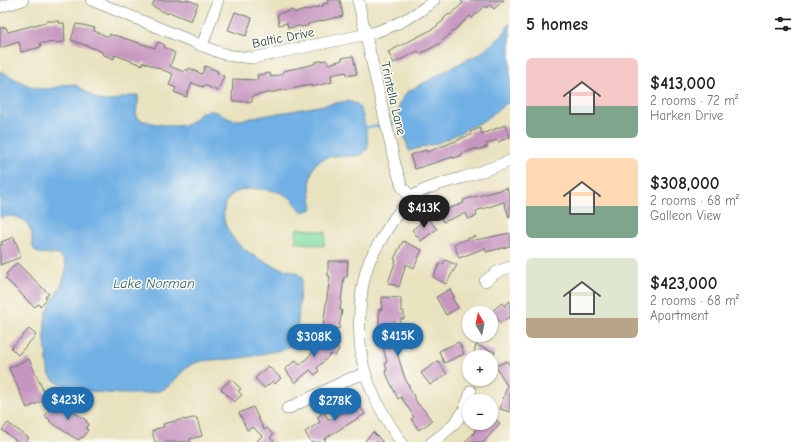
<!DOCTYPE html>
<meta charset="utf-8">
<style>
:root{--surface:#fff;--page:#f6f6f6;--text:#202124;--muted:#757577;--accent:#1f6fb2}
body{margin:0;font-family:"Comic Neue",sans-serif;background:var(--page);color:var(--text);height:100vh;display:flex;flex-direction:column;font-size:15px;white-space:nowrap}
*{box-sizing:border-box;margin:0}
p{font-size:13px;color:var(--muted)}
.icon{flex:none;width:22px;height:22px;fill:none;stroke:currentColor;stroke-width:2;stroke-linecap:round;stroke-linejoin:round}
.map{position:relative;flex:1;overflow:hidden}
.side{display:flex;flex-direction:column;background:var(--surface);width:300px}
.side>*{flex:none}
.needle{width:26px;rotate:350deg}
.tools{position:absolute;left:462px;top:306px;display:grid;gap:8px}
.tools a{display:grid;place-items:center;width:36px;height:36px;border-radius:50%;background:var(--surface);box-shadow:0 1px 3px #0004;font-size:20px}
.price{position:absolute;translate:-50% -34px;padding:0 9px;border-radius:14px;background:var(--accent);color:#fff;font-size:13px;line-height:26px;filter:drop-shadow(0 1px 2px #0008)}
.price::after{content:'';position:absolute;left:50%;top:24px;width:12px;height:9px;margin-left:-6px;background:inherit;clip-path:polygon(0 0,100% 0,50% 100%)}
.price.on{background:#222;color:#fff}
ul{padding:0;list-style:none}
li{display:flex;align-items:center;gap:12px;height:100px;padding:0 16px}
li span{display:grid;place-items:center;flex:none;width:112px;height:80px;border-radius:6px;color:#555}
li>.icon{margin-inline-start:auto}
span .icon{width:48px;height:48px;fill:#fffc;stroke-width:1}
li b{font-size:17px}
h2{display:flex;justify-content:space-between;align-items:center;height:48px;padding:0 16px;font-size:17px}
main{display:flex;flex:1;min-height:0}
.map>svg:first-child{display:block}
.green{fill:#85dda2;stroke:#528d6b}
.water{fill:#71b0e4;stroke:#48768c}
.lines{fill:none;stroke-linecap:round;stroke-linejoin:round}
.stream{stroke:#71b0e4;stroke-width:2.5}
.building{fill:#c796c0}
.minor-casing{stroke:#667765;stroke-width:12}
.minor{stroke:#fff;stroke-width:11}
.labels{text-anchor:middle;stroke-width:3;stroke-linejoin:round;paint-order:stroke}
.street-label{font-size:13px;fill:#1f3d34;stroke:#fdfcf7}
.water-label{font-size:14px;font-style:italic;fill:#386069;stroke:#fdfcf7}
</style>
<main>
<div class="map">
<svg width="510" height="442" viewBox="0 0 510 442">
<rect width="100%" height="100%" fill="#fdfcf7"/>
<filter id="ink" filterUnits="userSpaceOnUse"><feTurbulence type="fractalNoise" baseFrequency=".025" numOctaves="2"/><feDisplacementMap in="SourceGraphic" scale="8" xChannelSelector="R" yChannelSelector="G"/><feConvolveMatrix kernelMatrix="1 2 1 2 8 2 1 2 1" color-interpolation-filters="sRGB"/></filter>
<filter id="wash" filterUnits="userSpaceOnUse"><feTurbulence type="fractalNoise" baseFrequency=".012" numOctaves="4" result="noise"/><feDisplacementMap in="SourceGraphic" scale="16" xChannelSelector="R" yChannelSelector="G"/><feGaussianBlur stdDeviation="0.9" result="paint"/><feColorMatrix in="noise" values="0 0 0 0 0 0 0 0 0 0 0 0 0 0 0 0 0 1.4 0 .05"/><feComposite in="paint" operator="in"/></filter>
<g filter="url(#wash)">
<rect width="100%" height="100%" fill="#e9e2bf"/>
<path class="green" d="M297,228L326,232L324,246L295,242Z"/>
<g class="water">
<path d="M510,23V101L483,121L466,129L460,133L438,143L409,151C406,139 396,114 400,103C401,99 405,95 407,92L466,60L478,55L502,36Z"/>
<path d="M0,71C14,77 29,89 45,89C55,89 66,82 75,85C85,89 95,101 105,101C116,102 127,95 138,95C140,103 134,110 137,118C145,123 180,129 188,124C196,120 198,111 208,111C216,110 221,115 228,118C232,120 236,120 240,120L347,101L357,104C363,111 364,121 366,130C367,137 370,145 366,151C361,159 341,155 333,156C327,157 321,160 316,163C307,178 310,192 313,208C310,210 305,212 302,211C298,209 296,204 294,201C288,195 278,191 269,190C251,187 225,188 224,211C223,219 225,225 229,232C239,250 261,261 280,268C288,271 298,271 302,278C302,283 300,287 300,292C298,305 300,338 291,345C285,350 278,351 271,352C261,354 251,357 241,358C228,360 215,359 202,361C181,365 179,381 164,389C146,399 70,393 54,380C48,375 47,366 47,358C45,345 43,329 46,316C50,300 70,279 65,263C60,246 37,261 33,247C31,243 33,239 32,235C29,219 15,213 0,218Z"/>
</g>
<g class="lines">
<g class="stream">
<path d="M390,124L405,121"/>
<path d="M362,128L383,125"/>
</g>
</g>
<g id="blocks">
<g class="building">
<path d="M155,0H188L198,4L191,21L169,12L168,14L152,6Z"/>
<path d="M327,0H340L343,16L308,24V26L301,27V26L288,28L287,23L279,25L277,14L293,10L294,13L323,6V4L328,3Z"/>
<path d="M460,0H504L494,9L490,5L486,8L485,6L472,18L470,16L439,44L420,54L418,51L394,63L388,52L433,29L444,20L443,19L449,14L450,15L463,3Z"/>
<path d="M235,12L252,18L246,36L228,30Z"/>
<path d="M46,21H59V23H64L65,42L40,43L41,47L21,52L19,42L0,48V28L6,27L8,32L46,22Z"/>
<path d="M76,24L83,25L95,28L94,31L109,37L110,34L114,36V35L155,48L158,42L165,45L164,47L175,53L170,66L184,72L185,69L188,71L189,68L202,74L205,66L218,71L217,73L224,76L218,91L204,85L203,87L192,83L186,97L174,92L176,88L169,85L173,74L143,62L142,65L115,55L114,59L102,54V52L96,49L71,40Z"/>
<path d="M353,56L357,74L347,76L346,72L331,75L332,82L312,87V85L252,96V102L232,101L233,79L258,80L257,75L270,73L271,77L283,74V71L315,64V62L326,60L329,64L342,60V58Z"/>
<path d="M505,125L510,137L498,142L497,140L486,144L487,147L477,150V148L461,154V156L453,158V157L415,169L410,155L426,150L427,152L461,139V138L471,135L470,132L480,128L482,134Z"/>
<path d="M507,188L510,198V217H509L504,202L476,211L477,216L468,219L466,213L443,222L439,212L464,203L463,200Z"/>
<path d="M427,218L437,229L421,241L412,230Z"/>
<path d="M510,233V246L486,252L485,248L459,258L454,244L475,236L476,240Z"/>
<path d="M14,237L15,241H16L21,257L0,265V245H2L1,242Z"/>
<path d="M403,241L422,250L414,268L406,264L399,287L388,283L396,260L394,259Z"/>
<path d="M445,260L457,265L446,284L433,277L440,263L443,264Z"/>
<path d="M328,261H348L347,277H344L340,310H342L339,329L323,326L330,276H328Z"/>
<path d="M17,263L49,294L45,297L47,299L40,306L38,304L35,307L30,303L5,278L8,276L6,274Z"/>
<path d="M450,289L454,297L452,298L458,308L446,315L436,297Z"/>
<path d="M382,297L401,298V311H404V319H400L403,345L395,346L404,376L417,403L425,411L432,421L419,430L411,419L414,417L401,397L398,399L385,371L387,370L385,363L387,362L383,347H380L379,324V309L382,310Z"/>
<path d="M510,301V317L500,323L492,311L502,303L504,306Z"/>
<path d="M29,329L36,335L18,355L11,348Z"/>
<path d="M325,333L339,340L338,342L340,343L337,348L339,349L335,356L331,354L317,368L319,371L315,375L310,370L295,383L285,369L296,360L300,365L317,348Z"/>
<path d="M459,342L464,354L444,363L439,351Z"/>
<path d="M476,345L495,352L493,357H473Z"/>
<path d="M29,359L47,399L27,408L9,368Z"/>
<path d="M438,361L447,374L430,385L421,373Z"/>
<path d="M507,361L510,366V412L500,409L507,386L496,366Z"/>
<path d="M268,366L281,378L275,384L273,381L264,388L255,378Z"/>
<path d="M231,379L241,389L238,391L242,395L234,402L221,389Z"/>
<path d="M354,397L365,414L324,439L326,442H311L305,432L320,422L317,417L324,412L328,419L334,418L344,412L340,406Z"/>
<path d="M55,401L70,409L87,421L86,422L89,424L86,429L88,430L83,438L81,437L79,440L73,437L49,421L50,420L45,416Z"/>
<path d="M253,407L264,430L267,428L273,435L270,438L275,442H256L262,436L253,427L247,430L239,413Z"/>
<path d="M491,417L500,423L484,442H465L475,432L474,431L480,423H491Z"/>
<path d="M193,418H197L202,436L190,439L191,442H155L152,431L155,430V429L164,427L163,424L184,419V420Z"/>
<path d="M8,423L29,438L26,442H18L2,430Z"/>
<path d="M373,432L383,442H364Z"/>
</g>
</g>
</g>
<g filter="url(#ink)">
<use href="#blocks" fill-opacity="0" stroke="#667765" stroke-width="1"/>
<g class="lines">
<defs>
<g id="minor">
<path d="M91,0L218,52L232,56L253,58L372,33C395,26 416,16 434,0"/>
<path d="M358,0L395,164L402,187L412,198"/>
<path d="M0,7L23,0"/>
<path d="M202,46L218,0"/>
<path d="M485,281L497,272L510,267"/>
<path d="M287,409L351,378L365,374"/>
<path d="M401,442C387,421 374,400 366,375C356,345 358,291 369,262C373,253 378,245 382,238C391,222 403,203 418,193C431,186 447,182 461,178C478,173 494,167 510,161"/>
<path d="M432,442C453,428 465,415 471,391"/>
</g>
</defs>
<use href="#minor" class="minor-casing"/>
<use href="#minor" class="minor"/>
</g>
</g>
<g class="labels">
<g class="street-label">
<text transform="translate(283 37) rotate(-11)" y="5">Baltic Drive</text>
<text transform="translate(394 98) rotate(77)" y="5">Trintella Lane</text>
</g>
<g class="water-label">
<text x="154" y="288">Lake Norman</text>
</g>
</g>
</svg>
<div class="tools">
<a><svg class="needle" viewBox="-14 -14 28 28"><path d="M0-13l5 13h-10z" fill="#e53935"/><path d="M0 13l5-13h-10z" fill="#757577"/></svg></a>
<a>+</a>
<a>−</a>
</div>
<b class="price on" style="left:424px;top:229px">$413K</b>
<b class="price" style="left:398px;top:357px">$415K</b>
<b class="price" style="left:314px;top:358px">$308K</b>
<b class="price" style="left:68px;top:421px">$423K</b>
<b class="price" style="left:335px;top:422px">$278K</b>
</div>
<section class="side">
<h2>5 homes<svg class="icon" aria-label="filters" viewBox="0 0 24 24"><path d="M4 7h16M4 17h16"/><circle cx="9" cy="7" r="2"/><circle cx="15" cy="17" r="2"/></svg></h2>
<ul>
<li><span style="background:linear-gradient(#f6c9c9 60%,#7fa58c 0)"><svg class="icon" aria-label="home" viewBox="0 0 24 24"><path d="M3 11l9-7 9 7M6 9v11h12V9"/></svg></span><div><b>$413,000</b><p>2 rooms · 72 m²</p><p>Harken Drive</p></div></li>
<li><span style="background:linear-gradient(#ffd9b3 60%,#7fa58c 0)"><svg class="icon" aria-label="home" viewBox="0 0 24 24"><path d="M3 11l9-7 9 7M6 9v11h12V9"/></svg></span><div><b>$308,000</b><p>2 rooms · 68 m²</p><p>Galleon View</p></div></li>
<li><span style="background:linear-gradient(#dfe7d0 75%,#b9a48a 0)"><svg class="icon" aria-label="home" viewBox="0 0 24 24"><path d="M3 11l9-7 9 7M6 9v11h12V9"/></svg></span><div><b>$423,000</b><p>2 rooms · 68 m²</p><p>Apartment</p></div></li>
</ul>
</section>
</main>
